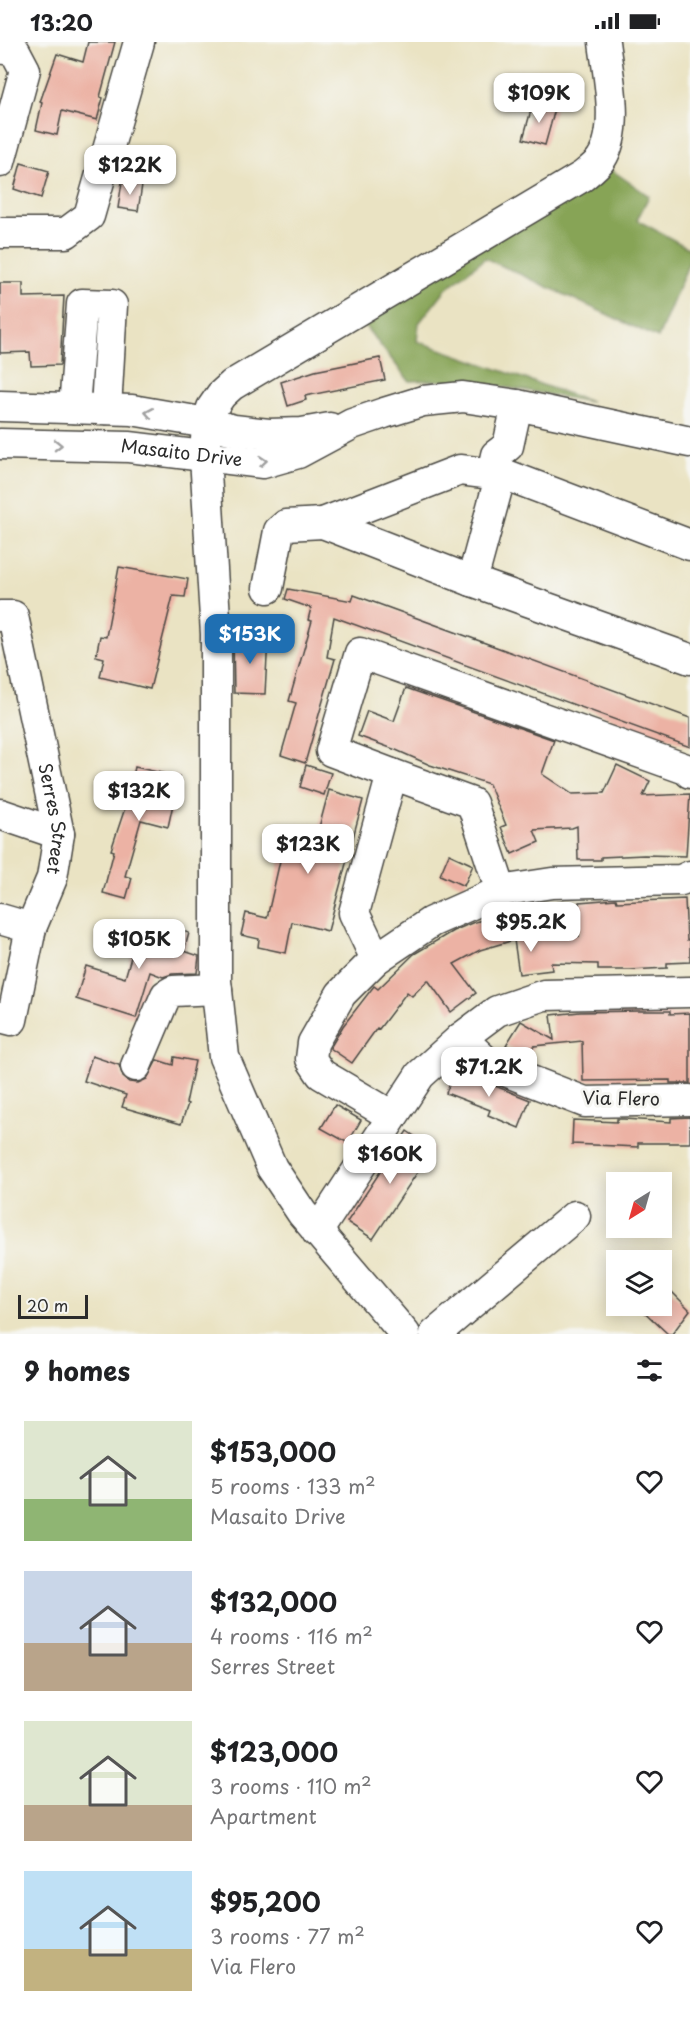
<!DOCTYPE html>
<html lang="en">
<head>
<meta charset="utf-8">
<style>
  body { margin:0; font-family:"Playpen Sans",sans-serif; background:#f6f6f6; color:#202124; height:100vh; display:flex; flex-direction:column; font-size:22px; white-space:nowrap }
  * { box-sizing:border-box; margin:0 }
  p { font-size:20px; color:#757577 }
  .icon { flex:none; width:33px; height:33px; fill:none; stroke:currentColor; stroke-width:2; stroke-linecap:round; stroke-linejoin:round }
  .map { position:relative; height:1292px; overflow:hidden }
  .drawer { display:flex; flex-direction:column; background:#fff; flex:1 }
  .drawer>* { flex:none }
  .needle { width:39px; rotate:217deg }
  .buttons { position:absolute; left:606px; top:1130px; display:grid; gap:12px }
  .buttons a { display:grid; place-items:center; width:66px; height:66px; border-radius:0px; background:#fff; box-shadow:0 3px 15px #0003; font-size:30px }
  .scale { position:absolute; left:18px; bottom:15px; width:70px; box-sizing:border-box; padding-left:6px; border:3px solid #2b2b2b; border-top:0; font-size:16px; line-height:21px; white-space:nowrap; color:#2b2b2b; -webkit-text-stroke:4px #f6f6f2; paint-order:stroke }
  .price { position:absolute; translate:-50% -51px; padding:0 14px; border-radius:12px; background:#fff; color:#222; font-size:20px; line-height:39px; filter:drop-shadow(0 2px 3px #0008) }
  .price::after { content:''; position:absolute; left:50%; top:36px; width:18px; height:14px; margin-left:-9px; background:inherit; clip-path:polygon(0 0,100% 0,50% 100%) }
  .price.on { background:#1f6fb2; color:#fff }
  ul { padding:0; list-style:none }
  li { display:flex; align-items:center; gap:18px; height:150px; padding:0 24px }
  li span { display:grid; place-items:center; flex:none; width:168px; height:120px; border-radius:0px; color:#555 }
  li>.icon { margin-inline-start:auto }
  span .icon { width:72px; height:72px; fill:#fffc; stroke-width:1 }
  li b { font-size:26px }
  h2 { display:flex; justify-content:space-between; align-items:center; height:72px; padding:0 24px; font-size:26px }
  .status { display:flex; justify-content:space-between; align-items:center; height:42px; padding:0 30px; background:#fff; direction:ltr }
  .status svg { height:16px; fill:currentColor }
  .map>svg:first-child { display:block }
  .forest { fill:#87a457; stroke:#596841; stroke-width:1.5 }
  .building { fill:#ecb2a4 }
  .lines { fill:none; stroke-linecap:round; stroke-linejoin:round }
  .minor-casing { stroke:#484742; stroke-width:33 }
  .minor { stroke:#fff; stroke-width:30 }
  .oneway { stroke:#a0a0a0 }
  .labels { text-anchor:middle; stroke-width:6; stroke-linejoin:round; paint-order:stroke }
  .street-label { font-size:18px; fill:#2b2b2b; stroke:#f6f6f2 }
</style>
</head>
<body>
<div class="status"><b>13:20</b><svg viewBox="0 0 49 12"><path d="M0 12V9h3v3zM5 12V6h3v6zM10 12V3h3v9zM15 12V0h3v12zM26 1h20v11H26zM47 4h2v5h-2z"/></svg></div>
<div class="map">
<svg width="690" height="1292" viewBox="0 0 690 1292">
  <rect width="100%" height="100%" fill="#f6f6f2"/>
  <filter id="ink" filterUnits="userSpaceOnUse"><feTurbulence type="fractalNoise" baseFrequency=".0167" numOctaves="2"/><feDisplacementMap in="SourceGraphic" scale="12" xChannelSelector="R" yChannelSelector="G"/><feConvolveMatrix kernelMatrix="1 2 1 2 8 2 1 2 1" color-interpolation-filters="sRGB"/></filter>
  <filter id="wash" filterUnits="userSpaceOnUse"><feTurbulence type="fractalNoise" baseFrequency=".008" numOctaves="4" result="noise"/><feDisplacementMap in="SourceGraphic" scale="24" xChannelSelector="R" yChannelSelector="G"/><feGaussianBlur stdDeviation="1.35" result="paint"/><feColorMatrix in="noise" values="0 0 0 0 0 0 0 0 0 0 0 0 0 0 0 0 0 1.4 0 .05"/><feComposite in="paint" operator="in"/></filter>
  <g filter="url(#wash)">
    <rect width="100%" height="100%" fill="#eae3c3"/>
    <path class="forest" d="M 610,127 L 649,154 L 637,178 L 690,207 L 690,218 L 658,296 L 485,216 L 446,247 L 419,281 L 417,299 L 591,360 C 530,350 472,336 409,339 L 360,278 Z"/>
    <g id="blocks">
      <g class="building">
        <path d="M 88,0 L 115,0 L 100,55 L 103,56 L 97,78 L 62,69 L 57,93 L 36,88 L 42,61 L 40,60 L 57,12 L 83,20 Z"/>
        <path d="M 533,61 L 555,67 L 545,103 L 523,97 Z"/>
        <path d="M 21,121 L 49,129 L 41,156 L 14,147 Z"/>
        <path d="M 122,140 L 142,143 L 138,169 L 118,166 Z"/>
        <path d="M 0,241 L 23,241 L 23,255 L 64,254 L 60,323 L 31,324 L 30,310 L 0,311 Z"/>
        <path d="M 380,316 L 385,338 L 305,354 L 306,358 L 288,364 L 281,340 L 315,329 Z"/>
        <path d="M 119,525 L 188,537 L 185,555 L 173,554 L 150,647 L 100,635 L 104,616 L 96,614 L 100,594 L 106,595 Z"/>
        <path d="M 288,547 L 352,559 L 354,553 L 690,676 L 690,705 L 334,575 L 327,615 L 335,617 L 305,721 L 281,713 L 296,661 L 289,659 L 312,579 L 308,578 L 311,566 L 285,557 Z"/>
        <path d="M 233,594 L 268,596 L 265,652 L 234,651 Z"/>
        <path d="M 406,646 L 554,698 L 542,732 L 572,752 L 604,751 L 617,723 L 650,739 L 643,754 L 690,752 L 686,814 L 644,813 L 601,815 L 601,818 L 578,818 L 577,784 L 572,786 L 534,788 L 539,800 L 512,812 L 501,785 L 506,783 L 489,742 L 430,723 L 396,708 L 358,694 L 367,669 L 394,679 Z"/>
        <path d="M 306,723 L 331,731 L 324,753 L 300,745 Z"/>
        <path d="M 135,725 L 179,735 L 168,785 L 141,778 L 125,834 L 132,836 L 126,857 L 103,851 L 114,809 L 111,808 L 128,757 Z"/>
        <path d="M 329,748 L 363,758 L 328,889 L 292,880 L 286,911 L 258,905 L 259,897 L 241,893 L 246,871 L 267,876 L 282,810 L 276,808 L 282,784 L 317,793 Z"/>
        <path d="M 449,812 L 473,823 L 464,844 L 440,833 Z"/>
        <path d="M 616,857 L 617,860 L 685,857 L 687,898 L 690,898 L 690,920 L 667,921 L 667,926 L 630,928 L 598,928 L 598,922 L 551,921 L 552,928 L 519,932 L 514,898 L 480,908 L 454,922 L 476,951 L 451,970 L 428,938 L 412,954 L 407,950 L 379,987 L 377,986 L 352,1021 L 330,1006 L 343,984 L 374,944 L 378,947 L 414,912 L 453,889 L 472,881 L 519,867 L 564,859 L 579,895 L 579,860 Z"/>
        <path d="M 142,877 L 189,891 L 184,909 L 199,914 L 197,931 L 172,932 L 163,935 L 150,930 L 136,976 L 76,957 L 86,924 L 125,936 Z"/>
        <path d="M 640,969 L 670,969 L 670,972 L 690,971 L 690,1041 L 670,1041 L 670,1038 L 583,1039 L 582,999 L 534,1004 L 527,1016 L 506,1003 L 521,979 L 554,998 L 551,973 L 580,970 Z"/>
        <path d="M 92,1014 L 119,1023 L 123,1035 L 129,1040 L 138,1041 L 147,1037 L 157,1018 L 173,1023 L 174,1015 L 195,1019 L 186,1061 L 188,1062 L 181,1082 L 122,1065 L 126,1053 L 84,1039 Z"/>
        <path d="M 455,1028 L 530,1058 L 519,1086 L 488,1073 L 490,1068 L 446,1051 Z"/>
        <path d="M 335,1063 L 361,1078 L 348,1101 L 321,1086 Z"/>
        <path d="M 690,1075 L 690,1101 L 638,1101 L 638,1105 L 572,1102 L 573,1078 L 617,1080 L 617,1077 L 624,1077 L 671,1080 L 671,1076 Z"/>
        <path d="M 407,1089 L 433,1107 L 373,1197 L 347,1180 Z"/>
        <path d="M 662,1240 L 690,1268 L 672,1292 L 668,1292 L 637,1263 L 662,1263 Z"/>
      </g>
    </g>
  </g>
  <g filter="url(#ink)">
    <use href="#blocks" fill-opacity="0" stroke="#484742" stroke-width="1.5"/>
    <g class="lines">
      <defs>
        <g id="minor">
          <path d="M 0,6 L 15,9 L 25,28 L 0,120"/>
          <path d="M 0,191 L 66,191 L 89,174 L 139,0"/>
          <path d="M 0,364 L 132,368 L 207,381 L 234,388 L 269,392 L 302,391 L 330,386"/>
          <path d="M 74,366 L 82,262 L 112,263 L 106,367"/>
          <path id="s1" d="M 0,402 L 129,405 L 263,421 L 298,411 L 352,382 L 384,371 L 423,359 L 463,355 L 517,363 L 690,400"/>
          <path d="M 492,431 L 496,413 L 508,404 L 517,363"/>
          <path d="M 690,503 L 509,434 L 460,428 L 323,481 L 472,539 L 690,617"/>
          <path d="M 472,539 L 501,432"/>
          <path d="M 268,546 L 279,489 L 286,483 L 323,481"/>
          <path id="s2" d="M 0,574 L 13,574 L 59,792 L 52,836 L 31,886 L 12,978 L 0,975"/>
          <path d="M 392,732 L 331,709 L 360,611 L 686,727 L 690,731"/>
          <path d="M 0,772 L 59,792"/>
          <path d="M 0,877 L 31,886"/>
          <path d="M 376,917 L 354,871 L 392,732 L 472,761 L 501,849"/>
          <path d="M 461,996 L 490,1023 L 585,1060 L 690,1058"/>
          <path d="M 136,1024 L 166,953 L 173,949 L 217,947"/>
          <path d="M 392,1074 L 321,1032 L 311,1017 L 313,1001 L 341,952 L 376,917 L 431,880 L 501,849 L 552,841 L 681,838 L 690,834"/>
          <path d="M 317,1190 L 420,1033 L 461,996 L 497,969 L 544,953 L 690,950"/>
          <path d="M 405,1292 L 302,1171 L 272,1126 L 224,1015 L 216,939 L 216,592 L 205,415 L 207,381 L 212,366 L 221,353 L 232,343 L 583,134 C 589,129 597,123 601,117 C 621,87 608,34 604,0"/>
          <path d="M 435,1292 L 575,1174"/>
        </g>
      </defs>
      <use href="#minor" class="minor-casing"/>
      <use href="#minor" class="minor"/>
    </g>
    <defs><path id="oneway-chevron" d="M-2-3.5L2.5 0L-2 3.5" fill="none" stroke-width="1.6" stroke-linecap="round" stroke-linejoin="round" transform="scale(1.5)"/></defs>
    <g class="oneway">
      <use href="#oneway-chevron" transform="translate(149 371) rotate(-170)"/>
      <use href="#oneway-chevron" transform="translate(58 403) rotate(1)"/>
      <use href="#oneway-chevron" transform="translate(263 419) rotate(-5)"/>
    </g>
  </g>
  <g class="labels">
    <g class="street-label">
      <text dy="6" stroke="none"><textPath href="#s1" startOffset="182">Masaito Drive</textPath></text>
      <text dy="6" stroke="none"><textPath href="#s2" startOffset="220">Serres Street</textPath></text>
      <text transform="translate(621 1057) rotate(1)" y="6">Via Flero</text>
    </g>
  </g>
</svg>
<div class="buttons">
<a><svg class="needle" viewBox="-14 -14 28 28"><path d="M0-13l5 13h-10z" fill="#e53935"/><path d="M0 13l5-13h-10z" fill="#757577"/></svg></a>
<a><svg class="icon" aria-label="layers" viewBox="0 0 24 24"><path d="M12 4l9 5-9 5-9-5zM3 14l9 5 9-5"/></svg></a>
</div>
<div class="scale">20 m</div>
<b class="price" style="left:539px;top:82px">$109K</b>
<b class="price" style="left:130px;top:154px">$122K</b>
<b class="price on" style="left:250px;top:623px">$153K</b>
<b class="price" style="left:139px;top:780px">$132K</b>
<b class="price" style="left:308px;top:833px">$123K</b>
<b class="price" style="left:531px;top:911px">$95.2K</b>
<b class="price" style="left:139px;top:928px">$105K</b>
<b class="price" style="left:489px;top:1056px">$71.2K</b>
<b class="price" style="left:390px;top:1143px">$160K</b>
</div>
<section class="drawer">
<h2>9 homes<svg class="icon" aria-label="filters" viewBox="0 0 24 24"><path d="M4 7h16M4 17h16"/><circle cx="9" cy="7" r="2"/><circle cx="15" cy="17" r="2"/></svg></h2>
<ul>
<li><span style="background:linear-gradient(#dfe7d0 65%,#8fb573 0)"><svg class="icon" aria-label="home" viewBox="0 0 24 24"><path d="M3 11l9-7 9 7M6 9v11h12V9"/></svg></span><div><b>$153,000</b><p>5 rooms · 133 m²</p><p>Masaito Drive</p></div><svg class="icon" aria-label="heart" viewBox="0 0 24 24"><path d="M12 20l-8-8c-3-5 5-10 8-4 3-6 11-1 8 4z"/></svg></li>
<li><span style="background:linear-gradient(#c9d6e8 60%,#b9a48a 0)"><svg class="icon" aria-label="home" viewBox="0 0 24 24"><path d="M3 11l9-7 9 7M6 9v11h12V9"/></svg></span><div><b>$132,000</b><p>4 rooms · 116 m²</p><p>Serres Street</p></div><svg class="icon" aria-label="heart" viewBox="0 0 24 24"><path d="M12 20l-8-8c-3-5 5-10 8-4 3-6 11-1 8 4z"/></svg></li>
<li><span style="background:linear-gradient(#dfe7d0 70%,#b9a48a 0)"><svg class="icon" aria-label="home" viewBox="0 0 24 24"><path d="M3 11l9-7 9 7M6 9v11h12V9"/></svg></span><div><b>$123,000</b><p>3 rooms · 110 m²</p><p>Apartment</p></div><svg class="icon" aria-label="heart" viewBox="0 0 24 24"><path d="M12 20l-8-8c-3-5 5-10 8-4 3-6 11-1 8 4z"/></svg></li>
<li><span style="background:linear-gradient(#bfe0f5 65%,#c2b280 0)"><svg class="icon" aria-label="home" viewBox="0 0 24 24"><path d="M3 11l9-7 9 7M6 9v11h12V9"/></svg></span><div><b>$95,200</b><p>3 rooms · 77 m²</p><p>Via Flero</p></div><svg class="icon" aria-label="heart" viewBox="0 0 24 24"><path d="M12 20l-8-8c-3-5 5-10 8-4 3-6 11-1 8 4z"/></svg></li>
</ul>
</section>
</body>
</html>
